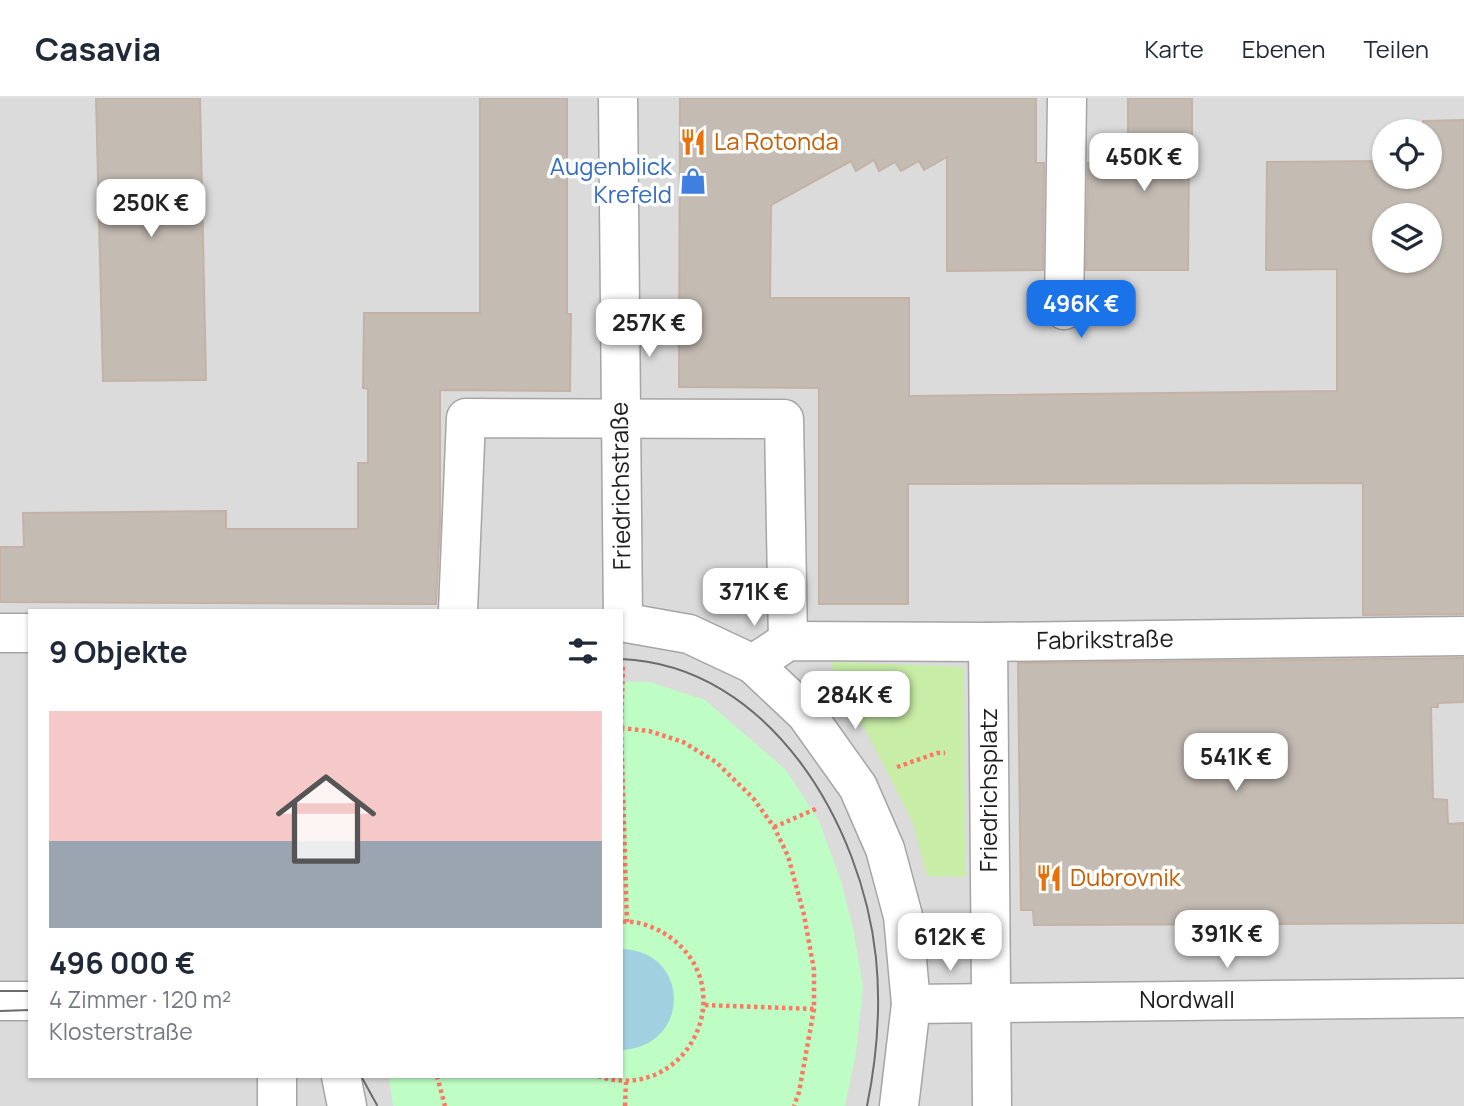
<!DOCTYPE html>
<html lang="de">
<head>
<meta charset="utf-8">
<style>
  body { margin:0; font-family:Manrope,sans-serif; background:#f2f2f3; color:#1f2937; height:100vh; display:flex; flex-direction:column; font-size:26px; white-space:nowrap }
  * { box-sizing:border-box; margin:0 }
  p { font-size:23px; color:#747a83 }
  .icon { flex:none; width:38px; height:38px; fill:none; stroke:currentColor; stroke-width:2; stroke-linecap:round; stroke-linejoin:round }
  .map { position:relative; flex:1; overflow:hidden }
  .details { position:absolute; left:28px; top:511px; width:595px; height:469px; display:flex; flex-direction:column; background:#fff; border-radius:0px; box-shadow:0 2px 5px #0004 }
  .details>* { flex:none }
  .controls { position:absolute; left:1372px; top:21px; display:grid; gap:14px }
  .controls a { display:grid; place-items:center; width:70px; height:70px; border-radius:50%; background:#fff; box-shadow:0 2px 5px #0004; font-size:35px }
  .price { position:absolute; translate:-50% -60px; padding:0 16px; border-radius:14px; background:#fff; color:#222; font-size:23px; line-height:46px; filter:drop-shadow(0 2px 4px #0008) }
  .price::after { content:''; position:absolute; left:50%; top:42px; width:21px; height:16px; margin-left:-10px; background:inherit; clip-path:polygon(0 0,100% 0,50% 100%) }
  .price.active { background:#1a73e8; color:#fff }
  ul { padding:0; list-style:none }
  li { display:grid; align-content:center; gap:14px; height:371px; padding:0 21px }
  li+li { border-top:2px solid #e0e1e3 }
  li span { display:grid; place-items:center; height:217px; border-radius:0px; color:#555 }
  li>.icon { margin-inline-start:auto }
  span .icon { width:126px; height:126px; fill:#fffc; stroke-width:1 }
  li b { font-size:30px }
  h2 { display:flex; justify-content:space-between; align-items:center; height:84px; padding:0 21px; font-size:30px }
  header { display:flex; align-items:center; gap:42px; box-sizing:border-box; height:98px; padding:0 35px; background:#fff; border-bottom:2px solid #e0e1e3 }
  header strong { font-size:33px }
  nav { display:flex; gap:38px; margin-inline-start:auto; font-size:24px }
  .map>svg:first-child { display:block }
  .residential { fill:#dcdbdb; fill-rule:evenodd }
  .grass { fill:#c8eda6 }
  .park { fill:#befdc4 }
  .water { fill:#a1d1e0 }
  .building { fill:#c4bbb3; stroke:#c3b2a5; stroke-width:2; fill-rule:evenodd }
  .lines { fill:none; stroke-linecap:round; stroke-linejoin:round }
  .minor-casing { stroke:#a5a5a5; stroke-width:41 }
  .path { stroke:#ff7866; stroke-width:4.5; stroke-dasharray:3.5 3.5; stroke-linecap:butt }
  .minor { stroke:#fff; stroke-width:38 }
  .tram { stroke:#6c6c6c; stroke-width:2 }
  .labels { text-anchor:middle; stroke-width:7; stroke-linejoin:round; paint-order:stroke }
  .food-label { font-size:24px; fill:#c56008; stroke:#fff; text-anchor:start }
  .shop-label { font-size:24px; fill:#366cbe; stroke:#fff; text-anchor:end }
  .street-label { font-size:24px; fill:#1e1e1e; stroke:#fff }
</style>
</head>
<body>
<header>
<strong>Casavia</strong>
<nav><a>Karte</a><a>Ebenen</a><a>Teilen</a></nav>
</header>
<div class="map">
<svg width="1464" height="1008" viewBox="0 0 1464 1008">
  <rect width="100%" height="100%" fill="#f0ece4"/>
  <path class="residential" d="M 0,0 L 1464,0 L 1464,1008 L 0,1008 ZM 1384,33 L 1430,33 L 1430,79 L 1384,79 ZM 1384,117 L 1430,117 L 1430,163 L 1384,163 ZM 30,513 L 621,513 L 621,978 L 30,978 Z"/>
  <path class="grass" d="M 832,564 L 964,569 L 965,779 L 927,778 L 913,725 L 866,633 L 833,585 Z"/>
  <path class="park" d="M 621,583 L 650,584 L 705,602 L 786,672 L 819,723 L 841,783 L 854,835 L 863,889 L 856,955 L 845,1008 L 393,1008 L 389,978 L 621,978 Z"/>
  <path class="water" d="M 621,851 C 691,852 692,949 621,952 Z"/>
  <g class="building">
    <path d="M 96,0 L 200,0 L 206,282 L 103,283 Z"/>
    <path d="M 480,0 L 567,0 L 567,216 L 571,216 L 570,293 L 440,292 L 440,424 L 436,506 L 0,504 L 0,449 L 24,449 L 23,415 L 226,413 L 226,431 L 358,431 L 358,365 L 368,365 L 368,291 L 363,290 L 364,215 L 480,215 Z"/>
    <path d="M 680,0 L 1036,0 L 1036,65 L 1044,65 L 1043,172 L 947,173 L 947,59 L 924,72 L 919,63 L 901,73 L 895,64 L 879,73 L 874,62 L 856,73 L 851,63 L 771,107 L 770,200 L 909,200 L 909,298 L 1337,293 L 1337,171 L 1266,172 L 1267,64 L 1384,63 L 1384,79 L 1430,79 L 1430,33 L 1423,33 L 1423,23 L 1464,22 L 1464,516 L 1363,517 L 1363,385 L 908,386 L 908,506 L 819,506 L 819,290 L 679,289 ZM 1384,117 L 1430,117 L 1430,163 L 1384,163 Z"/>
    <path d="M 1128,0 L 1192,0 L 1192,64 L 1189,64 L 1188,172 L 1086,172 L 1088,65 L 1128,64 Z"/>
    <path d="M 1464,560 L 1464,604 L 1438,605 L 1438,609 L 1431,609 L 1433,701 L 1447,702 L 1448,726 L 1464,725 L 1464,825 L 1034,827 L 1033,812 L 1021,812 L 1018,565 Z"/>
  </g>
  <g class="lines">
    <defs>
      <g id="minor">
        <path d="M 618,0 L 623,523"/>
        <path d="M 1064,212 L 1067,0"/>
        <path d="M 458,513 L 466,320 L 784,321 L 788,543"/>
        <path d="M 621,524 L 689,536 L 753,566 L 806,616 L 858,689 L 885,751 L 903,818 L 911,906 L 899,1008"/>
        <path d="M 0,535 L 30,535"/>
        <path d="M 988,544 L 992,1008"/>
        <path d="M 753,566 L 788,543 L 988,544 L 1464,538"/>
        <path d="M 0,903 L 30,903"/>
        <path d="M 911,906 L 1464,900"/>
        <path d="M 341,978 L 347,1008"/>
        <path d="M 277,1008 L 277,978"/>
      </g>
    </defs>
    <use href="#minor" class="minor-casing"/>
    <g class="path">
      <path d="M 623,569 L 621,630 L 627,824"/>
      <path d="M 621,630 L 649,633 L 683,644 L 716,664 L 753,700 L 774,729 L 788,758 L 804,817 L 814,872 L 814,911 L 799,994 L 794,1008"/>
      <path d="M 897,669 L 937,655 L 945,655"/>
      <path d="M 774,729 L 818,710"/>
      <path d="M 705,907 L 814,911"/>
      <path d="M 437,978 L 445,1008"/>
      <path d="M 598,978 C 689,1008 747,884 662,834 C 651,828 635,822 621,824"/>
      <path d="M 625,1008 L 626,984"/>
    </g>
    <use href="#minor" class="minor"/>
    <g class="tram">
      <path d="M 621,561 C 770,567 862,727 876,860 C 881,910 877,959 867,1008"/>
      <path d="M 0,893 L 30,893"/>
      <path d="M 0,913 L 30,912"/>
      <path d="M 361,978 L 377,1007"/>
    </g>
  </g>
  <defs>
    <symbol id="restaurant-bare" viewBox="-9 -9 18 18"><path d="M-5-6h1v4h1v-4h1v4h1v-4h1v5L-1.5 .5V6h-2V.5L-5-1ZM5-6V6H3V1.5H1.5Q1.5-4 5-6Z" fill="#e8710a" stroke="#fff" stroke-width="2.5" paint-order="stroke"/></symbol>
    <symbol id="shop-bare" viewBox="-9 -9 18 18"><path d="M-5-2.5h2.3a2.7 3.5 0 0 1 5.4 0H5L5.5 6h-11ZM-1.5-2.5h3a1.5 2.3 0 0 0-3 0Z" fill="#3f7fe0" stroke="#fff" stroke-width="2.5" paint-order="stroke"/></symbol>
  </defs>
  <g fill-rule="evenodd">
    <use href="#restaurant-bare" x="674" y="25" width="38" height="38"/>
    <use href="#shop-bare" x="674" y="64" width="38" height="38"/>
    <use href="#restaurant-bare" x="1030" y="761" width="38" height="38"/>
  </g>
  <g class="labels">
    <g class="food-label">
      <text x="714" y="52">La Rotonda</text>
      <text x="1070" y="788">Dubrovnik</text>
    </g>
    <g class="shop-label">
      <text x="672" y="77">Augenblick<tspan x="672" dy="28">Krefeld</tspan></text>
    </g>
    <g class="street-label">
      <text transform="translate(621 388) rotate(-91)" y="8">Friedrichstraße</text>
      <text transform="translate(1105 542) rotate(-1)" y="8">Fabrikstraße</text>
      <text transform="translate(989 692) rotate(-90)" y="8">Friedrichsplatz</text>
      <text x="1187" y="910">Nordwall</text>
    </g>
  </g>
</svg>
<div class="controls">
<a><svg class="icon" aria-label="locate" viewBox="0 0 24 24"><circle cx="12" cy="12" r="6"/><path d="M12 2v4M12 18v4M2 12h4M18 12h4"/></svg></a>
<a><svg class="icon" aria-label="layers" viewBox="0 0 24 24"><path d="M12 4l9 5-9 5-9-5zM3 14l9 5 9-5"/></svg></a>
</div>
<b class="price" style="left:1144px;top:95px">450K €</b>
<b class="price" style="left:151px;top:141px">250K €</b>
<b class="price active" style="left:1081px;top:242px">496K €</b>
<b class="price" style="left:649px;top:261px">257K €</b>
<b class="price" style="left:754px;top:530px">371K €</b>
<b class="price" style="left:855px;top:633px">284K €</b>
<b class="price" style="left:1236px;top:695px">541K €</b>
<b class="price" style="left:1227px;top:872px">391K €</b>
<b class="price" style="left:950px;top:875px">612K €</b>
<section class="details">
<h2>9 Objekte<svg class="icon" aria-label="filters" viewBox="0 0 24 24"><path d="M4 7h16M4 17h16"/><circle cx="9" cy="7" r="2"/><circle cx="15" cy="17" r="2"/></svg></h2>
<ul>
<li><span style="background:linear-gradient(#f6c9c9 60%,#9aa5b1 0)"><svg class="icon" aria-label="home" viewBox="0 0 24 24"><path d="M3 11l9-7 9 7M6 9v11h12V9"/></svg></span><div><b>496 000 €</b><p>4 Zimmer · 120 m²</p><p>Klosterstraße</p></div></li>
</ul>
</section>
</div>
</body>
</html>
